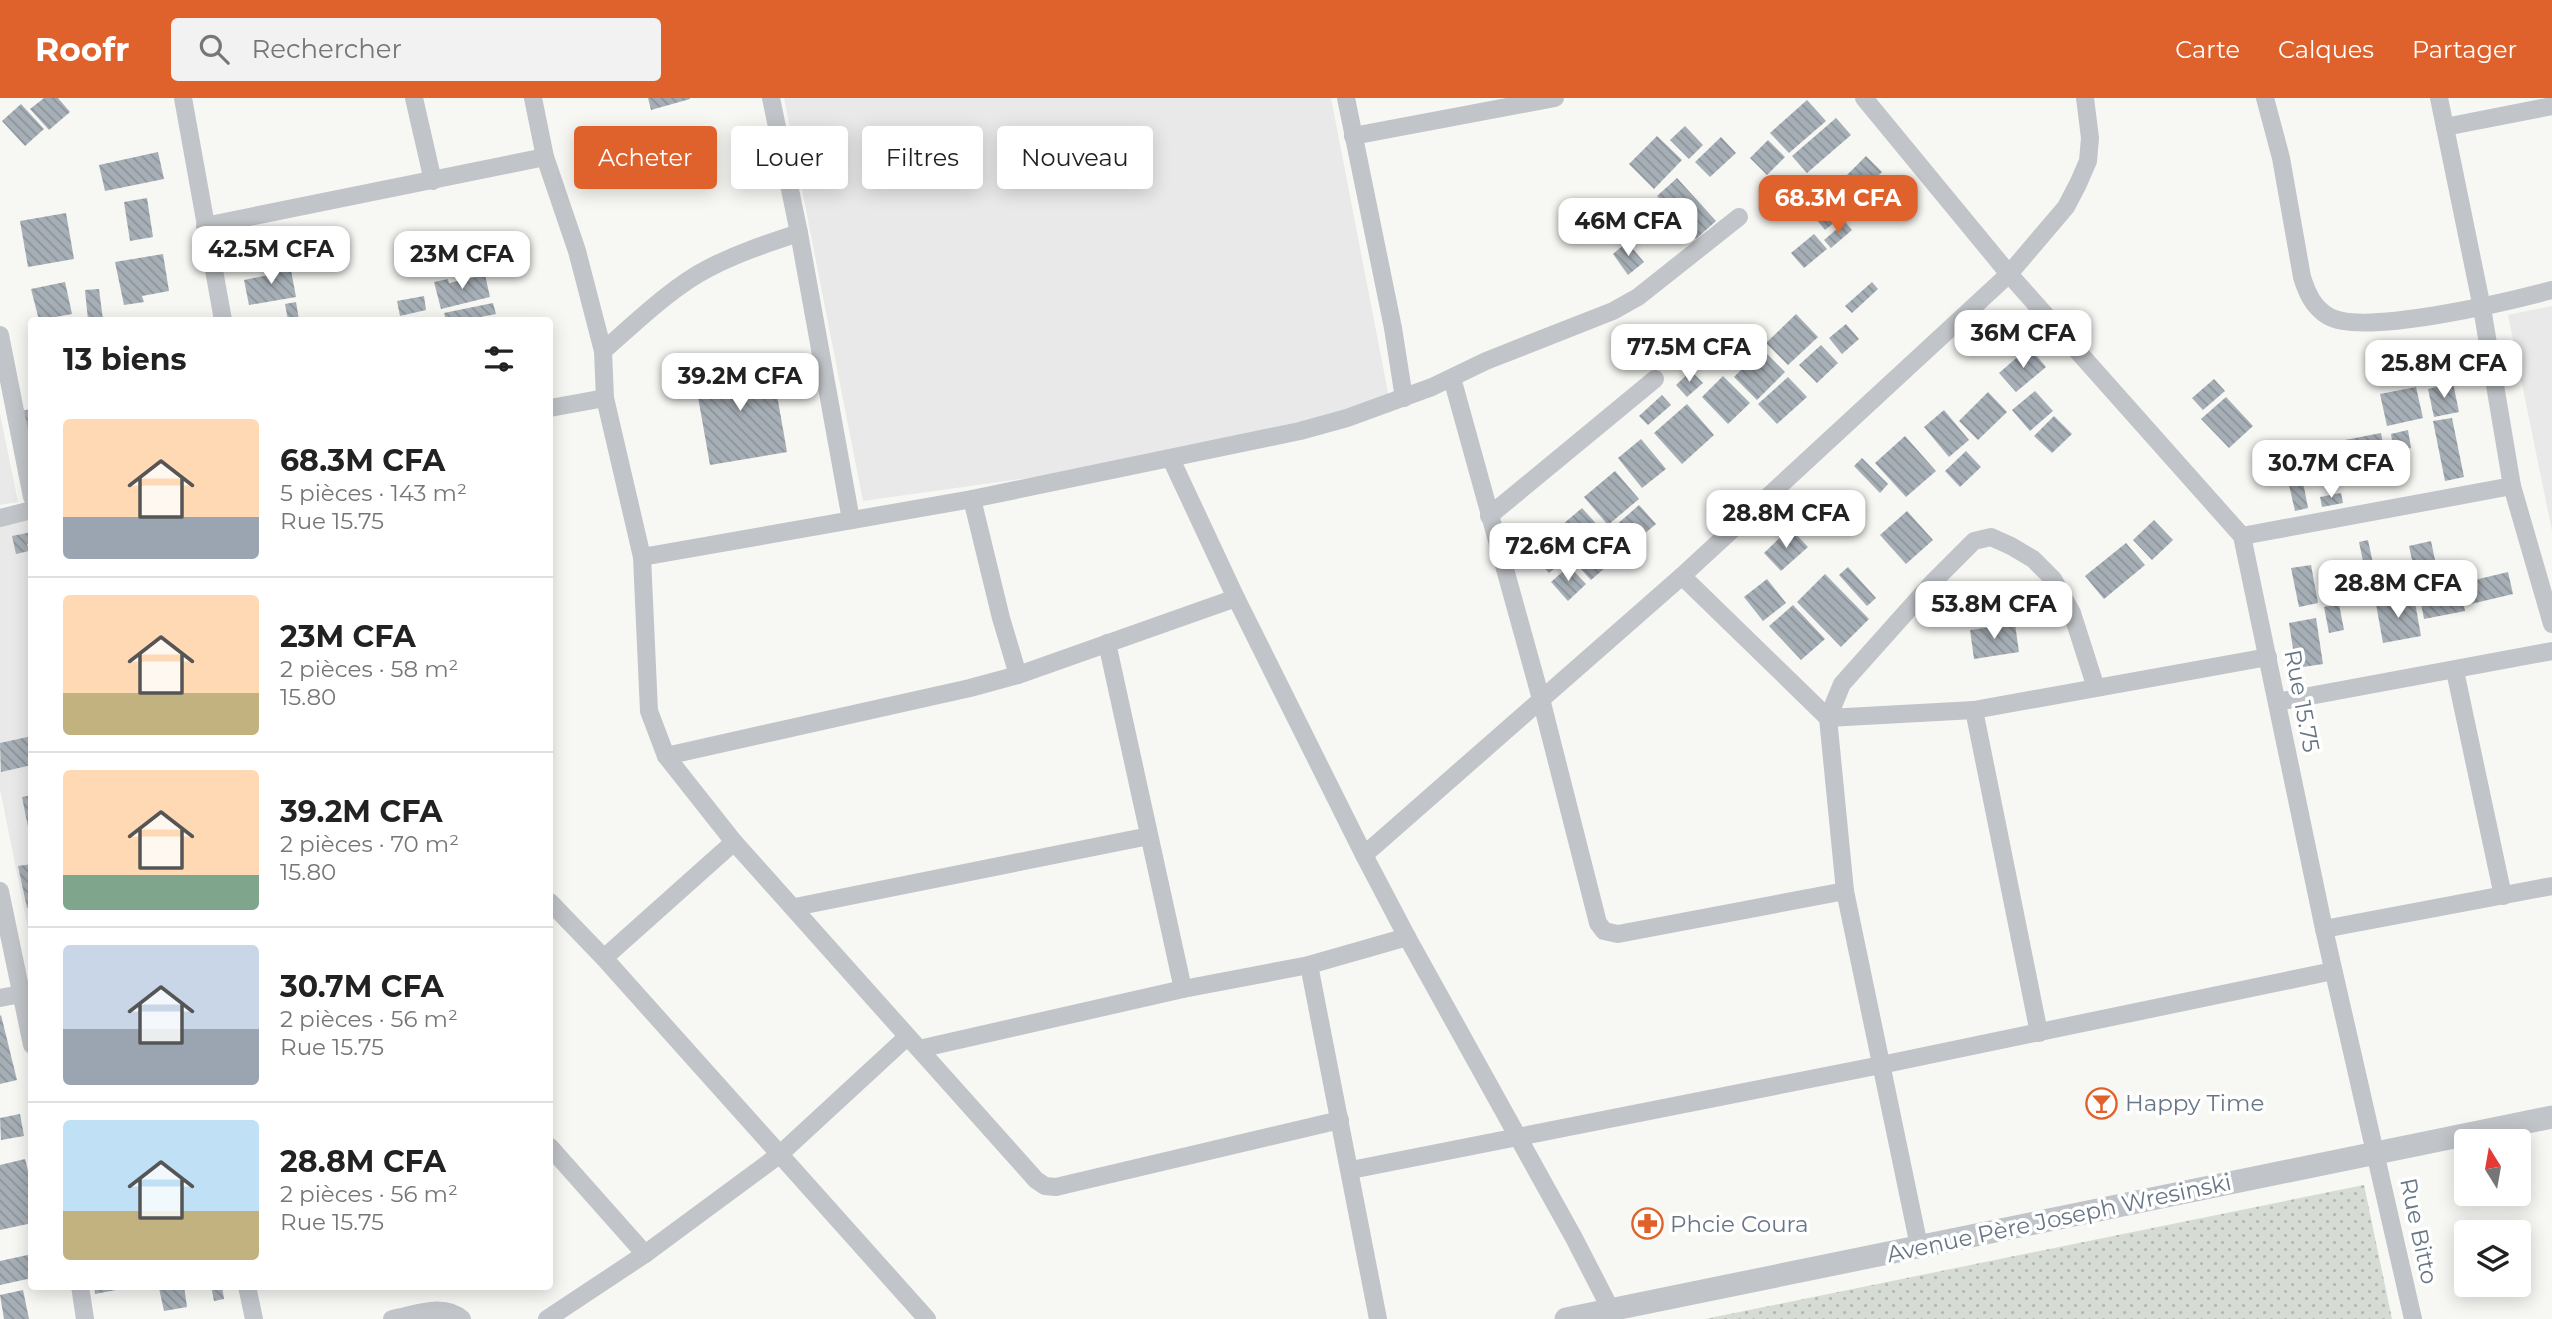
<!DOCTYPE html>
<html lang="fr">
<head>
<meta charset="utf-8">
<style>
  body { margin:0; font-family:Montserrat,sans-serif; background:#f2f2f2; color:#222; height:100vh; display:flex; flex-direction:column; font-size:26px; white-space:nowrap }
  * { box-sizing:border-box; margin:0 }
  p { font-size:23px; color:#767676 }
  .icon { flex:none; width:38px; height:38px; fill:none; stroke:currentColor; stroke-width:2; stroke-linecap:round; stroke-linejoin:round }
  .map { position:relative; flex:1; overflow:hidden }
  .panel { position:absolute; left:28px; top:219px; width:525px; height:973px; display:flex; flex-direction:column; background:#fff; border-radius:7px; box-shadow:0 4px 18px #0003 }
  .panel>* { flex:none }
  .banner { position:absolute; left:574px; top:28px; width:665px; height:63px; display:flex; gap:14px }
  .needle { width:46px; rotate:349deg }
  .tools { position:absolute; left:2454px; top:1031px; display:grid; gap:14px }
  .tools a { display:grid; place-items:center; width:77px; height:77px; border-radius:7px; background:#fff; box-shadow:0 4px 18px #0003; font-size:35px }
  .price { position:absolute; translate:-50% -60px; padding:0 16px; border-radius:14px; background:#fff; color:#222; font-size:23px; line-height:46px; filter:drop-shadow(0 2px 4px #0008) }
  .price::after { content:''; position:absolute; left:50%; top:42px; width:21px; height:16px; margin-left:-10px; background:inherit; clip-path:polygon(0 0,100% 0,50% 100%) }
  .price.selected { background:#df622c; color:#fff }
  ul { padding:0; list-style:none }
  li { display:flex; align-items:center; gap:21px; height:175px; padding:0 35px }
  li+li { border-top:2px solid #e0e0e0 }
  li span { display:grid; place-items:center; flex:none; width:196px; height:140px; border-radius:7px; color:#555 }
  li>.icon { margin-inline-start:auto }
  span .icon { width:84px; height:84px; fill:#fffc; stroke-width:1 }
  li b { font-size:30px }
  h2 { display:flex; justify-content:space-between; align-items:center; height:84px; padding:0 35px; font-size:30px }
  .chip { padding:0 24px; border-radius:7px; background:#fff; box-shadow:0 4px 18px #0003; font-size:24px; line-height:63px }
  .chip.selected { background:#df622c; color:#fff }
  header { display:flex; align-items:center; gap:42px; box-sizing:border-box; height:98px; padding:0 35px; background:#df622c; color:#fff }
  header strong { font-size:33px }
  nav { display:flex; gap:38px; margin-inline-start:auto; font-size:24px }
  .search { width:490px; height:63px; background:#f2f2f2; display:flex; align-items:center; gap:18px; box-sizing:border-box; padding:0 24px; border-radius:7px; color:#767676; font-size:26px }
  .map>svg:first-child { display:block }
  .built { fill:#e8e9e8 }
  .grass { fill:url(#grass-dots) }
  .building { fill:url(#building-back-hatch) }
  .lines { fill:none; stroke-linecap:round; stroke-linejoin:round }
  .minor { stroke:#c1c4c8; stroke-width:18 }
  .tertiary { stroke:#c1c4c8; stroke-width:23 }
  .labels { text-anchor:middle; stroke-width:7; stroke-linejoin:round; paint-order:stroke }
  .street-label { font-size:23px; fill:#677685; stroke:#fff }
  .poi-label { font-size:23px; fill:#677685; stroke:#fff; text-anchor:start }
</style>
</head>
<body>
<header>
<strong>Roofr</strong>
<div class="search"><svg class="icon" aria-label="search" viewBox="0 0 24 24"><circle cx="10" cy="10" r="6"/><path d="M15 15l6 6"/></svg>Rechercher</div>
<nav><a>Carte</a><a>Calques</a><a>Partager</a></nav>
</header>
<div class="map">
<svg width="2552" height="1221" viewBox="0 0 2552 1221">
  <defs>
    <pattern id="grass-dots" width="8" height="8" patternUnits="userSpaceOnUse" patternTransform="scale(1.75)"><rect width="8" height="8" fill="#d6dcd4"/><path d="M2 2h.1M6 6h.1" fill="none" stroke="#b1b7b2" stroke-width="1.8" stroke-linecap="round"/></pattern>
    <pattern id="building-back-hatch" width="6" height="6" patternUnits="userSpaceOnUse" patternTransform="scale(1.75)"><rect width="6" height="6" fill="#a7afb6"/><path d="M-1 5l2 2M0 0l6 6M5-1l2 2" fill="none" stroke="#8c939a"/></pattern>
  </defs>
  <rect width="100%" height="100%" fill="#f7f7f4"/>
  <g class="built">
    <path d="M 784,0 L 1331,0 L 1389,300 L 1164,361 L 863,403 Z"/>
    <path d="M 2552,208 L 2552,433 L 2508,217 Z"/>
    <path d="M 0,316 L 18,404 L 0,407 Z"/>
    <path d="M 31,422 L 31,845 L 0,691 L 0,429 Z"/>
  </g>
  <path class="grass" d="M 2364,1087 L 2392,1221 L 1705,1221 Z"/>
  <g class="building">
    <path d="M 44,0 L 58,0 L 70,14 L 49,32 L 30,11 Z"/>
    <path d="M 648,0 L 690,0 L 690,1 L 651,12 Z"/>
    <path d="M 1807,2 L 1826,23 L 1789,55 L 1770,35 Z"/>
    <path d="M 21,6 L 44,31 L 25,48 L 2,23 Z"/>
    <path d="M 1836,20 L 1851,37 L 1807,75 L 1792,58 Z"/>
    <path d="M 1685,28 L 1703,47 L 1689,61 L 1670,42 Z"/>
    <path d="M 1657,38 L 1682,62 L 1654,91 L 1629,66 Z"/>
    <path d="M 1721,39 L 1736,55 L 1710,79 L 1695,64 Z"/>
    <path d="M 1768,42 L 1785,59 L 1767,77 L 1750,60 Z"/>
    <path d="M 158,54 L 164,81 L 105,93 L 99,67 Z"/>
    <path d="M 1866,58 L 1882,74 L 1842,112 L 1827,97 Z"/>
    <path d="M 1677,80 L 1716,123 L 1696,141 L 1657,98 Z"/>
    <path d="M 1823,97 L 1841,119 L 1825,132 L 1807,110 Z"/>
    <path d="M 147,100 L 153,139 L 130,143 L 124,104 Z"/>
    <path d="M 66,115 L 74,161 L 28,169 L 20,123 Z"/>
    <path d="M 1845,124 L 1852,132 L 1831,150 L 1824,142 Z"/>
    <path d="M 1814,136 L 1827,151 L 1804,170 L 1791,155 Z"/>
    <path d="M 1627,144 L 1644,164 L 1628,177 L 1613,156 Z"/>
    <path d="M 163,156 L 169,193 L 142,198 L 144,204 L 124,207 L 115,164 Z"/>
    <path d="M 290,167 L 296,199 L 249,207 L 244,182 L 269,177 L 268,170 Z"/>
    <path d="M 485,177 L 490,199 L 441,211 L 434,184 L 448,181 L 449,185 Z"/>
    <path d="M 65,184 L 72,216 L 39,222 L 31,191 Z"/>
    <path d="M 1872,184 L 1878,191 L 1852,215 L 1845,208 Z"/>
    <path d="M 99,191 L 103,222 L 88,222 L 85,192 Z"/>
    <path d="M 424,198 L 426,212 L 400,218 L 397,203 Z"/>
    <path d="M 296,204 L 299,222 L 288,222 L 285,206 Z"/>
    <path d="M 493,205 L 496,216 L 465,222 L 446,222 L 444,215 Z"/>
    <path d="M 1796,216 L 1818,239 L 1788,267 L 1766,245 Z"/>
    <path d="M 1846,226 L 1859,241 L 1842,256 L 1829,240 Z"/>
    <path d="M 1821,247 L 1838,265 L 1817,285 L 1799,267 Z"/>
    <path d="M 2029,249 L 2046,269 L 2016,294 L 1999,275 Z"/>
    <path d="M 1762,251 L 1785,274 L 1757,302 L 1734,279 Z"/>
    <path d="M 771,263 L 787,354 L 710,367 L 694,276 Z"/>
    <path d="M 1691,273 L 1703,285 L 1687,299 L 1676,287 Z"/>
    <path d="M 1723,278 L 1750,305 L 1728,326 L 1702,299 Z"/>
    <path d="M 1788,279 L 1807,299 L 1777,326 L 1758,306 Z"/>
    <path d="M 2214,281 L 2225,293 L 2203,312 L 2192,300 Z"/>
    <path d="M 2453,285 L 2459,314 L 2434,319 L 2428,291 Z"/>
    <path d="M 2416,289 L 2423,320 L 2387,328 L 2380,296 Z"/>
    <path d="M 2035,293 L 2053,313 L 2030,333 L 2012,312 Z"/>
    <path d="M 1988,294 L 2007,314 L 1978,342 L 1959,323 Z"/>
    <path d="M 1662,297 L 1671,307 L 1648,327 L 1639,318 Z"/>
    <path d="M 2226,299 L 2253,328 L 2229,350 L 2201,321 Z"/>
    <path d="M 1687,306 L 1714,337 L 1682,366 L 1654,335 Z"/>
    <path d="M 32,311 L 32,363 L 19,313 Z"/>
    <path d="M 1944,312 L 1969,342 L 1949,359 L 1924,329 Z"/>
    <path d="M 2054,318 L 2072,336 L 2052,355 L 2034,338 Z"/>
    <path d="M 2452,320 L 2464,379 L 2445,383 L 2433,323 Z"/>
    <path d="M 2408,332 L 2411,350 L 2394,354 L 2391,336 Z"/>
    <path d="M 2381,335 L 2389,376 L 2348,384 L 2340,343 Z"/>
    <path d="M 1905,338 L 1936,373 L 1906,399 L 1875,365 Z"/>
    <path d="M 1641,341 L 1666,371 L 1642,390 L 1618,360 Z"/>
    <path d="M 2333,346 L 2338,370 L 2289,379 L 2285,355 Z"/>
    <path d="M 1966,353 L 1981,369 L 1960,389 L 1945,373 Z"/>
    <path d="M 1862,360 L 1888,386 L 1880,395 L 1854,368 Z"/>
    <path d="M 1615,373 L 1639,401 L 1608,427 L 1584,399 Z"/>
    <path d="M 2303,384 L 2308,410 L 2295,413 L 2289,387 Z"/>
    <path d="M 2341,395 L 2343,405 L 2322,409 L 2320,399 Z"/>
    <path d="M 1639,407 L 1656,426 L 1630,448 L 1614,429 Z"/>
    <path d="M 1582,410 L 1601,431 L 1549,475 L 1530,454 Z"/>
    <path d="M 1907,413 L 1933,442 L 1906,466 L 1880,437 Z"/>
    <path d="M 2154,422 L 2173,442 L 2152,462 L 2133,442 Z"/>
    <path d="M 1790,430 L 1808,449 L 1781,473 L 1764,455 Z"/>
    <path d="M 32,434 L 32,446 L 27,446 L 29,453 L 16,456 L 12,438 Z"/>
    <path d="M 1605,438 L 1621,456 L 1591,482 L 1575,465 Z"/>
    <path d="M 2368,442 L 2376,480 L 2367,482 L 2359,444 Z"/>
    <path d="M 2431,443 L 2439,481 L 2417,485 L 2409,448 Z"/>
    <path d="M 2126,445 L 2145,467 L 2104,501 L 2085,478 Z"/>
    <path d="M 2311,467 L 2318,505 L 2299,509 L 2291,470 Z"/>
    <path d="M 1569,468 L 1586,486 L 1568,503 L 1551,484 Z"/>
    <path d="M 1848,469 L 1876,500 L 1867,508 L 1839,477 Z"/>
    <path d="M 2508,474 L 2513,496 L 2471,506 L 2466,484 Z"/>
    <path d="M 1825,476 L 1869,521 L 1841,549 L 1797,504 Z"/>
    <path d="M 2359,476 L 2363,497 L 2324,505 L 2320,484 Z"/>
    <path d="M 1767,481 L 1786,505 L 1763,523 L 1744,499 Z"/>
    <path d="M 2387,482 L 2389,492 L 2370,496 L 2368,485 Z"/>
    <path d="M 2460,488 L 2465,513 L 2424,521 L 2419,495 Z"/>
    <path d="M 2414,499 L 2421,538 L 2383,545 L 2376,506 Z"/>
    <path d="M 2339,506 L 2344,532 L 2329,535 L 2324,509 Z"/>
    <path d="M 1793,507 L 1825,541 L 1801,562 L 1769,528 Z"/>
    <path d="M 2316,520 L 2323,566 L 2296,570 L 2289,525 Z"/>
    <path d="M 2015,526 L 2019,554 L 1974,561 L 1970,532 Z"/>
    <path d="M 32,638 L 32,667 L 1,674 L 0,645 Z"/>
    <path d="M 32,697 L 32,733 L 29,734 L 22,699 Z"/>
    <path d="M 32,766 L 32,809 L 27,810 L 18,768 Z"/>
    <path d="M 1,917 L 17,982 L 0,986 L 0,918 Z"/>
    <path d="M 20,1016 L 24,1038 L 1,1042 L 0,1020 Z"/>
    <path d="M 25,1061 L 32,1088 L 32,1125 L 0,1132 L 0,1067 Z"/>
    <path d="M 32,1156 L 32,1180 L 0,1187 L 0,1163 Z"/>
    <path d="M 94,1188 L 126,1188 L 126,1190 L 95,1196 Z"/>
    <path d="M 166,1188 L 184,1188 L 187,1209 L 164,1213 L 159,1190 Z"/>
    <path d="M 211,1188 L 222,1188 L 224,1201 L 214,1203 Z"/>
    <path d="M 23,1192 L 29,1221 L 4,1221 L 0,1197 Z"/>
  </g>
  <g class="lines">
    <g class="minor">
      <path d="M 183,0 L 223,222"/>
      <path d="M 414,0 L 433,83"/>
      <path d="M 533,0 L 545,59 L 577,153 L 603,253"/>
      <path d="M 771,0 L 799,135 L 851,422"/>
      <path d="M 1346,0 L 1393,230 L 1404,300"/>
      <path d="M 1864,0 L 2009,176 L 2242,438 L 2324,831 L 2413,1221"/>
      <path d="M 2265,0 L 2281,60 L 2302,179 C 2307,195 2313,209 2328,218 C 2362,239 2511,203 2552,192"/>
      <path d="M 2439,0 L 2482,210 L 2512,388 L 2552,526"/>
      <path d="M 2445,29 L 2552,8"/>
      <path d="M 1353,38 L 1555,0"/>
      <path d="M 205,128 L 545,59"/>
      <path d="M 799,135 C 768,145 738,155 709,170 C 673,188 634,226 603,253 L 605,300 L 642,459 L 649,613 L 666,658 L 734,744 L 1036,1082 L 1045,1088 L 1056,1089 L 1340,1022"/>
      <path d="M 0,237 L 32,399"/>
      <path d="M 1452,280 L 1541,601 L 1598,825 L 1604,833 L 1618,836 L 1845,793"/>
      <path d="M 550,310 L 605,300"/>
      <path d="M 1171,361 L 1236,500 L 1364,757 L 1407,839 L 1574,1140 L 1611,1212 L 1612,1221"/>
      <path d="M 972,401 L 1001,520 L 1018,577"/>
      <path d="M 1489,418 L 1655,281"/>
      <path d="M 0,420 L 32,412"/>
      <path d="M 2242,438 L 2512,388"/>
      <path d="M 642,459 L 972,401 L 1300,333 L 1347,320 L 1432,289 L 1486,263 L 1613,213 L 1638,199 L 1739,119"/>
      <path d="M 1682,478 L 1828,620 L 1845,793 L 1919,1148"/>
      <path d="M 1107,545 L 1183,891"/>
      <path d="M 2455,573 L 2503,798"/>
      <path d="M 2096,590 L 2072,515 L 2053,481 L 2033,461 L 2011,448 L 1991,439 L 1974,443 L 1934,483 L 1842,586 L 1828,620 L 1974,612 L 2268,559"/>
      <path d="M 2277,604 L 2552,553"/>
      <path d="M 1974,612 L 2039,935"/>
      <path d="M 666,658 L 970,590 L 1018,577 L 1236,500"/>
      <path d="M 1364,757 L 1682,478 L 2009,176 L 2066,109 L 2078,86 L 2088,63 L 2090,40 L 2085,0"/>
      <path d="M 0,793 L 32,947"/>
      <path d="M 550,804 L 604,860 L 927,1221"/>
      <path d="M 795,809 L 1149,738"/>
      <path d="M 2324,831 L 2552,788"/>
      <path d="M 604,860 L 734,744"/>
      <path d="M 1309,867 L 1378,1221"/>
      <path d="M 0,900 L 21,896"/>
      <path d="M 919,951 L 1183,891 L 1309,867 L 1407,839"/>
      <path d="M 550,1049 L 645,1156"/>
      <path d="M 1351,1072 L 1881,967 L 2333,873"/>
      <path d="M 80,1188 L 85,1221"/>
      <path d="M 247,1188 L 254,1221"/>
      <path d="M 392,1221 C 415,1217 443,1204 462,1221"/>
      <path d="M 547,1221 L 645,1156 L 779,1057 L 907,939"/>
    </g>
    <path class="tertiary" d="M 1566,1221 L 2552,1019"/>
  </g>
  <defs>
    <symbol id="bar-ring" viewBox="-11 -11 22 22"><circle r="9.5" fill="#fff" stroke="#df622c" stroke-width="1.5"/><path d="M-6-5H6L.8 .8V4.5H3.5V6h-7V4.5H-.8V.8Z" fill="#df622c"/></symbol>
    <symbol id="pharmacy-ring" viewBox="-11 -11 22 22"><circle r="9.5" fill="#fff" stroke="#df622c" stroke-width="1.5"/><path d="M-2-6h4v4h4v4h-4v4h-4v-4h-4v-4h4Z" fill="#df622c"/></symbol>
  </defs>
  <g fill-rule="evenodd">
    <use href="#bar-ring" x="2084" y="988" width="35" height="35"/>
    <use href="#pharmacy-ring" x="1630" y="1108" width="35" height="35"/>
  </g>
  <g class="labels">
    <g class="street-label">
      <text transform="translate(2302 603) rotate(79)" y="8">Rue 15.75</text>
      <text transform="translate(2059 1120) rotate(-12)" y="8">Avenue Père Joseph Wresinski</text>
      <text transform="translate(2419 1133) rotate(78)" y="8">Rue Bitto</text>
    </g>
    <g class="poi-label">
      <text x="2125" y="1013">Happy Time</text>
      <text x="1670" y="1134">Phcie Coura</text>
    </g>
  </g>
</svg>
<div class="tools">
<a><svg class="needle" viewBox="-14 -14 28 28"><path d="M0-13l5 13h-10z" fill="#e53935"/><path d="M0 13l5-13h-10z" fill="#767676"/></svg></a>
<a><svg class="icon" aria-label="layers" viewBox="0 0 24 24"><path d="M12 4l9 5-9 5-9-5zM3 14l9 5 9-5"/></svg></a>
</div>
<b class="price selected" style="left:1838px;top:137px">68.3M CFA</b>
<b class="price" style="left:1628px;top:160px">46M CFA</b>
<b class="price" style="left:271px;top:188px">42.5M CFA</b>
<b class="price" style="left:462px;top:193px">23M CFA</b>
<b class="price" style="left:2023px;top:272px">36M CFA</b>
<b class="price" style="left:1689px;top:286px">77.5M CFA</b>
<b class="price" style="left:2444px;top:302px">25.8M CFA</b>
<b class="price" style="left:740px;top:315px">39.2M CFA</b>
<b class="price" style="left:2331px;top:402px">30.7M CFA</b>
<b class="price" style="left:1786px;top:452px">28.8M CFA</b>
<b class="price" style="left:1568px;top:485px">72.6M CFA</b>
<b class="price" style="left:2398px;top:522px">28.8M CFA</b>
<b class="price" style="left:1994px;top:543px">53.8M CFA</b>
<div class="banner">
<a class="chip selected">Acheter</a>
<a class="chip">Louer</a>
<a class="chip">Filtres</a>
<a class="chip">Nouveau</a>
</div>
<section class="panel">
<h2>13 biens<svg class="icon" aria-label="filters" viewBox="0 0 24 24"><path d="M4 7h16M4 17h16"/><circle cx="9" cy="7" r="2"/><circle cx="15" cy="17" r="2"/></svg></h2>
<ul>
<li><span style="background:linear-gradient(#ffd9b3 70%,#9aa5b1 0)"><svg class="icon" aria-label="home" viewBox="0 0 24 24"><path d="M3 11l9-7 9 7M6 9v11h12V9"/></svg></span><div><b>68.3M CFA</b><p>5 pièces · 143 m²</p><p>Rue 15.75</p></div></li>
<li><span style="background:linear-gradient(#ffd9b3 70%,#c2b280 0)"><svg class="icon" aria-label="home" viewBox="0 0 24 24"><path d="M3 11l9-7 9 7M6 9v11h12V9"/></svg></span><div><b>23M CFA</b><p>2 pièces · 58 m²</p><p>15.80</p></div></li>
<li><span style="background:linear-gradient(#ffd9b3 75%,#7fa58c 0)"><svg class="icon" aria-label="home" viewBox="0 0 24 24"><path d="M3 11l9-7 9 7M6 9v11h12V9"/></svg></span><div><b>39.2M CFA</b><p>2 pièces · 70 m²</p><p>15.80</p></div></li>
<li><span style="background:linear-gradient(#c9d6e8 60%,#9aa5b1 0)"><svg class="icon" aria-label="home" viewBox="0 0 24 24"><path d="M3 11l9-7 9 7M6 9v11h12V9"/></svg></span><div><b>30.7M CFA</b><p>2 pièces · 56 m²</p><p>Rue 15.75</p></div></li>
<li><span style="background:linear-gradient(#bfe0f5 65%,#c2b280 0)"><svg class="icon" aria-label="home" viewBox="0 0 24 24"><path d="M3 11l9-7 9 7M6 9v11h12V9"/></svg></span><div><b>28.8M CFA</b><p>2 pièces · 56 m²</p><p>Rue 15.75</p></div></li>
</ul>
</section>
</div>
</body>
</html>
